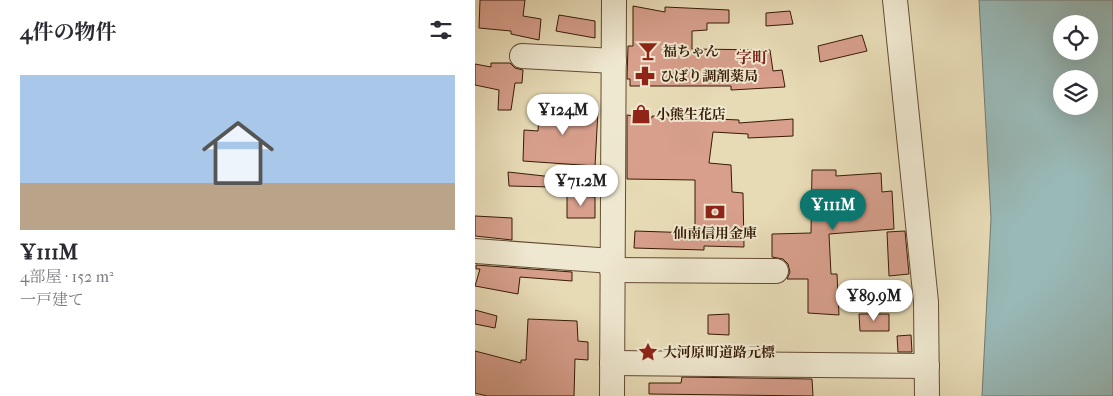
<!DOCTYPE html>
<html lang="ja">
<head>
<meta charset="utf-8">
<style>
  body { margin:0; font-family:"IM FELL French Canon","Noto Serif JP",serif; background:#f7f7f7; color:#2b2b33; height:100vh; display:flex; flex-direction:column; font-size:19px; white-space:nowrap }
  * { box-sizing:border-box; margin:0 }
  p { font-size:16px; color:#7c7c81 }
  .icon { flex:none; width:28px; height:28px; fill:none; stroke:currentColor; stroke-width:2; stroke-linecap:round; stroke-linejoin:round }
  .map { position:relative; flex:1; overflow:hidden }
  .details { display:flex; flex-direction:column; background:#fff; width:475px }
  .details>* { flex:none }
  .tools { position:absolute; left:578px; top:15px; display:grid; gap:10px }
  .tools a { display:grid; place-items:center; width:45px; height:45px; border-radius:50%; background:#fff; box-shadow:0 5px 20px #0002; font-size:25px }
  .price { position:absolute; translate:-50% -42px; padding:0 11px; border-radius:18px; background:#fff; color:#222; font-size:16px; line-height:32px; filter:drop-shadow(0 1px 2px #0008) }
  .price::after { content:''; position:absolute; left:50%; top:30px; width:15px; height:11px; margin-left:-8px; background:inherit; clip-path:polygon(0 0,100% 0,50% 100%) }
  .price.active { background:#0f766e; color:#fff }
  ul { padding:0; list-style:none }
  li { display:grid; align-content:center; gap:10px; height:265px; padding:0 20px }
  li span { display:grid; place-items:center; height:155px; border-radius:0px; color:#555 }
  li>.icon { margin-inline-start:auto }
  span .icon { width:90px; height:90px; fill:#fffc; stroke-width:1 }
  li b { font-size:21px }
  h2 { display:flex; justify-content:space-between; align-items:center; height:60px; padding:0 20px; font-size:21px }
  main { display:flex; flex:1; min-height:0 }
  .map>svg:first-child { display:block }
  .water { fill:#99b9b7; stroke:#727a71; fill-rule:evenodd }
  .building { fill:#d79f8c; stroke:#371b07 }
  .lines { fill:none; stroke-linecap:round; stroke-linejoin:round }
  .minor-casing { stroke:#634b33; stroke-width:26 }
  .minor { stroke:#efe8d0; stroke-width:24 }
  .labels { text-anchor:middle; stroke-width:4; stroke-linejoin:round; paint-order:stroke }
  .poi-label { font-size:14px; font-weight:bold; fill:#371b07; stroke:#efe8d0; text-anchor:start }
  .quarter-label { font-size:16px; font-weight:bold; fill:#7a1f14; stroke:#efe8d0 }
</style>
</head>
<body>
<main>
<section class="details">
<h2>4件の物件<svg class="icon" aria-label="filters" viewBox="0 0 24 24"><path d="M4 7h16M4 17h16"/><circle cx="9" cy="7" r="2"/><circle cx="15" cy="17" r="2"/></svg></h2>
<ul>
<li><span style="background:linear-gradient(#a9c7e8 70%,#b9a48a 0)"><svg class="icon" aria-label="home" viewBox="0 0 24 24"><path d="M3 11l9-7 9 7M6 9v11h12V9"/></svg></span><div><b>¥111M</b><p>4部屋 · 152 m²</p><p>一戸建て</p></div></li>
</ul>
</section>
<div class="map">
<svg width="638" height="396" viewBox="0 0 638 396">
  <rect width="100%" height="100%" fill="#e7dbb6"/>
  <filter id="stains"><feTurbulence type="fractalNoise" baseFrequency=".004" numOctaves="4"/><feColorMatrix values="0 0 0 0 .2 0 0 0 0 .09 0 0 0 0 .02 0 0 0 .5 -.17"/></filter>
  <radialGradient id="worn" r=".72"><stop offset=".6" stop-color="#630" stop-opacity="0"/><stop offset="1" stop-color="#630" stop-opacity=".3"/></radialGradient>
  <path class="water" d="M 504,0 L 638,0 L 638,396 L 507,396 L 516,218 ZM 586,24 L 614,24 L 614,51 L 586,51 ZM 586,79 L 614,79 L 614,106 L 586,106 Z"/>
  <g class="building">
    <path d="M 5,0 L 50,0 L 48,16 L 66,19 L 64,40 L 36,34 L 36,31 L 4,28 Z"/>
    <path d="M 158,6 L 190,12 L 190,7 L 254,10 L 254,23 L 232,23 L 232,30 L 217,31 L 217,49 L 295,50 L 298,71 L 307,70 L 310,87 L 256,90 L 256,86 L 155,86 L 155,79 L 152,79 L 153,46 L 158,46 Z"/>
    <path d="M 315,11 L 318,24 L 291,26 L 291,13 Z"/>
    <path d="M 84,15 L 120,21 L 120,38 L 81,31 Z"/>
    <path d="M 387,35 L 392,51 L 345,62 L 343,46 Z"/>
    <path d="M 16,63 L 35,63 L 40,68 L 48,70 L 47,83 L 40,83 L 36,110 L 23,110 L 24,90 L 0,85 L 0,64 L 16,67 Z"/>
    <path d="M 65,103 L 93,104 L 93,106 L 123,110 L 120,166 L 48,161 L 49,130 L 63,131 Z"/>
    <path d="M 152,115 L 177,118 L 177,116 L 264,120 L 264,123 L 318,119 L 318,136 L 273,138 L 273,134 L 238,132 L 234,163 L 256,165 L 257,192 L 268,193 L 269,247 L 229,246 L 229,250 L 159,248 L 160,231 L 220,233 L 220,180 L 152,179 Z"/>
    <path d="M 337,170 L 361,170 L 361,176 L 406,173 L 407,192 L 417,191 L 419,229 L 354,234 L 356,274 L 362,274 L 364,315 L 333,313 L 333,279 L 312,279 L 315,272 L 313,264 L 308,259 L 297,257 L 297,234 L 336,233 Z"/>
    <path d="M 33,172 L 78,177 L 77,187 L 34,186 Z"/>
    <path d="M 92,196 L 120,197 L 120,218 L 92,218 Z"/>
    <path d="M 0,216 L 37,218 L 37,240 L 0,236 Z"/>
    <path d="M 430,231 L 434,274 L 414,276 L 412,232 Z"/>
    <path d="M 1,265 L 97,272 L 97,281 L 45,277 L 43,294 L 0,286 L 5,269 L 1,269 Z"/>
    <path d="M 0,310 L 22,316 L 20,328 L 0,324 Z"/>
    <path d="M 254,314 L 254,335 L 233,334 L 233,315 Z"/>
    <path d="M 384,314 L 414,314 L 414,331 L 385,331 Z"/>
    <path d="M 53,319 L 102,321 L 103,341 L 113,342 L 113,360 L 100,359 L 99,396 L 12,396 L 0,393 L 0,351 L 46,363 L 46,360 L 51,360 Z"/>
    <path d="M 436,335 L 437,352 L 423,352 L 422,336 Z"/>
    <path d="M 207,377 L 337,379 L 338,396 L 174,394 L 174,383 L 206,383 Z"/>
  </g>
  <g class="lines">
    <defs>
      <g id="minor">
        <path d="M 420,0 L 451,302 L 452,396"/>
        <path d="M 47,56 L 139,61"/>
        <path d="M 0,251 L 137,261"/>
        <path d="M 137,270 L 301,271"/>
        <path d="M 137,363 L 452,366"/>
        <path d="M 137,396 L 139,0"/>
      </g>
    </defs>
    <use href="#minor" class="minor-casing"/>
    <use href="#minor" class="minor"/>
  </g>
  <defs>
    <symbol id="bar-bare" viewBox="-9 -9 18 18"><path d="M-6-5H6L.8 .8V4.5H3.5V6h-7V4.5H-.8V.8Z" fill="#8f2418" stroke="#efe8d0" stroke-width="2.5" paint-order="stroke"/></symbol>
    <symbol id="pharmacy-bare" viewBox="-9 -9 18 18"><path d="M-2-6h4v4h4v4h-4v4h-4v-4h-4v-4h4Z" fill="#8f2418" stroke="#efe8d0" stroke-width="2.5" paint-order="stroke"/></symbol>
    <symbol id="shop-bare" viewBox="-9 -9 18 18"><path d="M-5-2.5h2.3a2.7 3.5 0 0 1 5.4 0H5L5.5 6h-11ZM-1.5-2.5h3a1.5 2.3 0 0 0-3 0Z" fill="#8f2418" stroke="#efe8d0" stroke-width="2.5" paint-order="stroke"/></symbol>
    <symbol id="bank-bare" viewBox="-9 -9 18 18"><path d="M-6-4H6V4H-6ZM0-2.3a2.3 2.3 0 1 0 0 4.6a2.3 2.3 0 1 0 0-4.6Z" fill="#8f2418" stroke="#efe8d0" stroke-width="2.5" paint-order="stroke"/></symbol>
    <symbol id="sight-bare" viewBox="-9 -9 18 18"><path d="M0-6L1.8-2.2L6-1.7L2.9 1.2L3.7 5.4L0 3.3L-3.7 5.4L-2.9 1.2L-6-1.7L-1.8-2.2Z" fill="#8f2418" stroke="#efe8d0" stroke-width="2.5" paint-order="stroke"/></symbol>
  </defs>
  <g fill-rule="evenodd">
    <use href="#bar-bare" x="159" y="37" width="28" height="28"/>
    <use href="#pharmacy-bare" x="156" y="62" width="28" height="28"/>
    <use href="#shop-bare" x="152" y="100" width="28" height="28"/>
    <use href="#bank-bare" x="226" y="198" width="28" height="28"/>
    <use href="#sight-bare" x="159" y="338" width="28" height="28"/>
  </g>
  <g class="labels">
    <g class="poi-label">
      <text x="188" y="56">福ちゃん</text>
      <text x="185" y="81">ひばり調剤薬局</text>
      <text x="181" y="119">小熊生花店</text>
      <text x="240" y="238" text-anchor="middle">仙南信用金庫</text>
      <text x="188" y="357">大河原町道路元標</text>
    </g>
    <g class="quarter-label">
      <text x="277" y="63">字町</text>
    </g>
  </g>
  <rect width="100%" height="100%" filter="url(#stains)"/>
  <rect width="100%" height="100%" fill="url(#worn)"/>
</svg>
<div class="tools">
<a><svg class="icon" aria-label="locate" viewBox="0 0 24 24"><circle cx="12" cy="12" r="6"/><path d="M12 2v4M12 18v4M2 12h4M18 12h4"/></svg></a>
<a><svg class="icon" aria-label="layers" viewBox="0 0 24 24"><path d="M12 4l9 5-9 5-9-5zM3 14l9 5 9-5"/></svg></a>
</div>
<b class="price" style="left:88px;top:136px">¥124M</b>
<b class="price" style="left:106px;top:207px">¥71.2M</b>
<b class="price active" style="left:358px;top:231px">¥111M</b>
<b class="price" style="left:399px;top:322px">¥89.9M</b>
</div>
</main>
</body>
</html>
